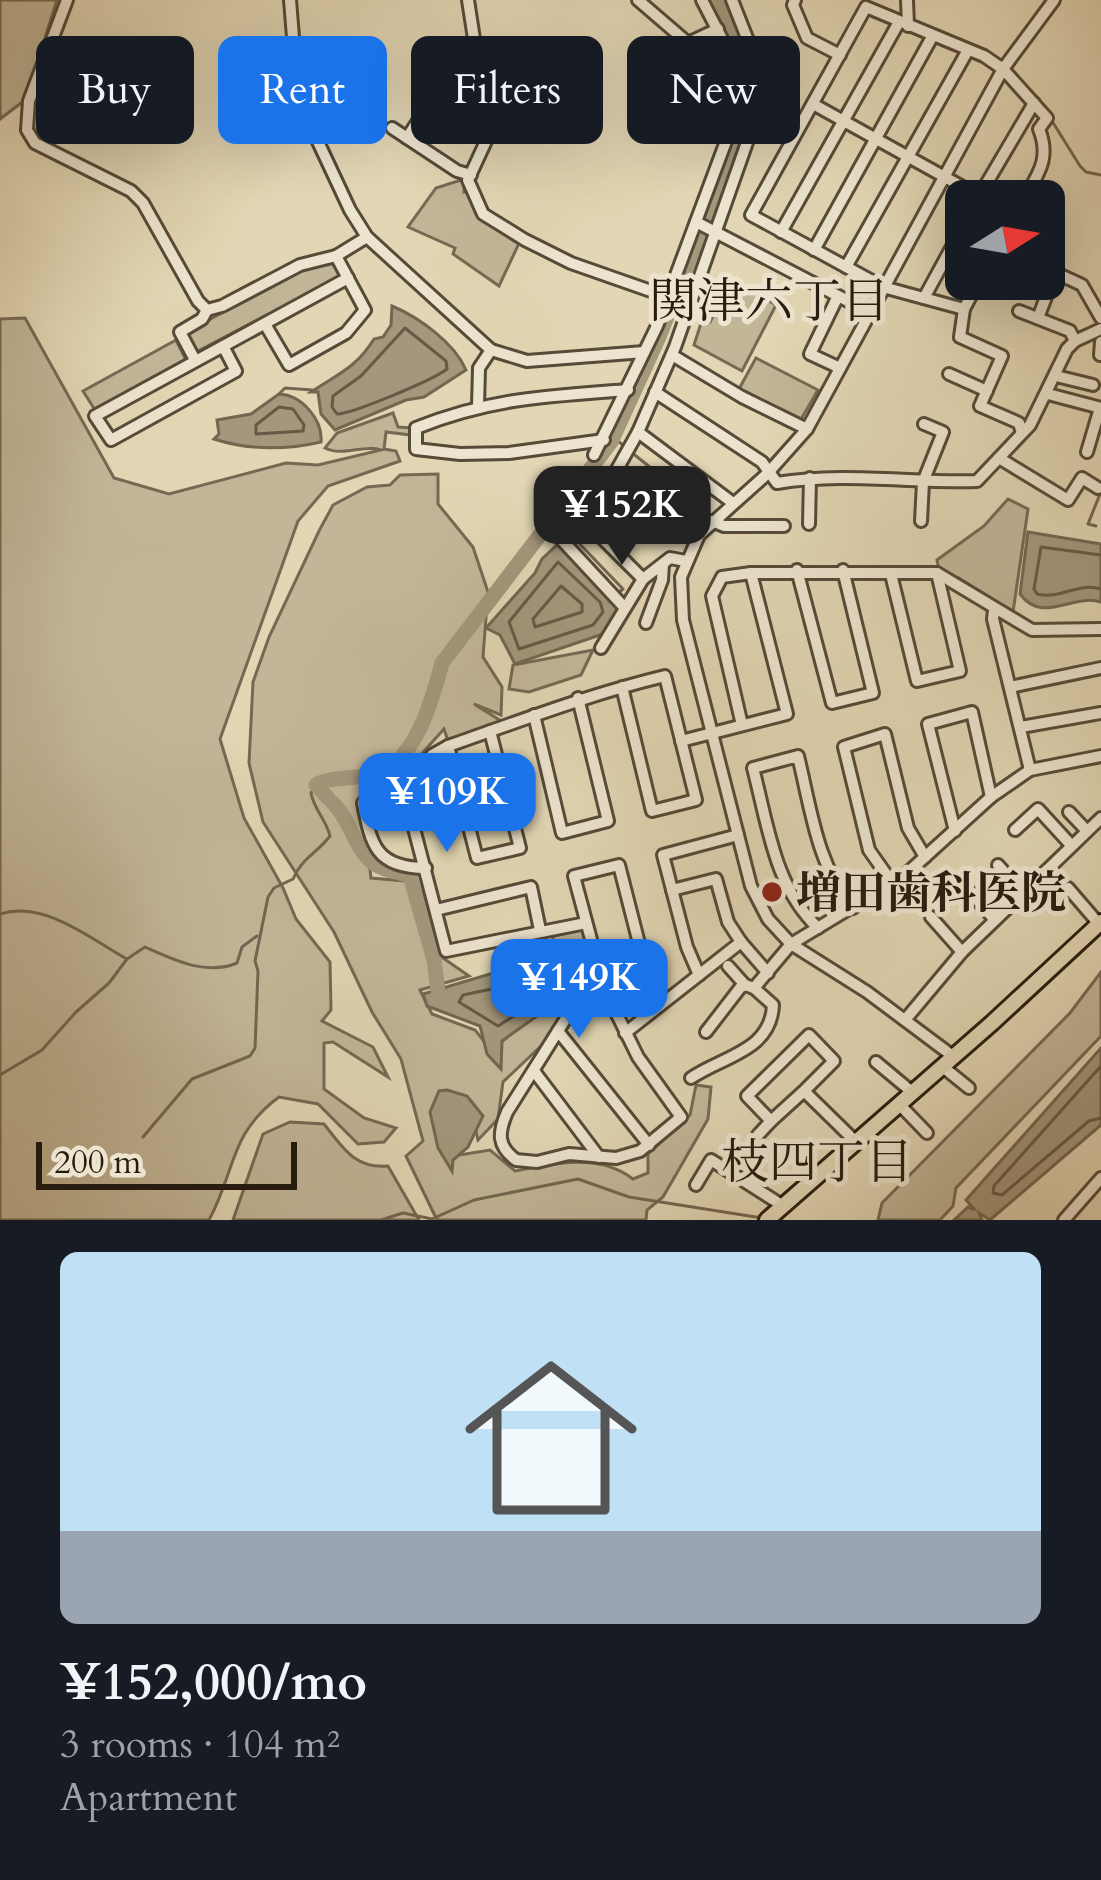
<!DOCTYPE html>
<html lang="en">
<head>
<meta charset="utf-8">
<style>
  body { margin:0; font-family:Cardo,"Noto Serif JP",serif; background:#20242c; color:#f1f3f6; height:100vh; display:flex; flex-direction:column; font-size:45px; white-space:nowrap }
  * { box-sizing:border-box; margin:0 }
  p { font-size:39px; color:#9ea1a6 }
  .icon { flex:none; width:66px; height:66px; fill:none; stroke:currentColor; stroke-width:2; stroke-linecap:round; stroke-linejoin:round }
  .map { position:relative; height:1220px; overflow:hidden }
  .side { display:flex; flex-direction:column; background:#171b24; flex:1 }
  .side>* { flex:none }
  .hud { position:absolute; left:36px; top:36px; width:1029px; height:108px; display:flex; gap:24px }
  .needle { width:78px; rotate:79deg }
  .fabs { position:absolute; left:945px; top:180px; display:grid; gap:24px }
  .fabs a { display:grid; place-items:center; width:120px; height:120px; border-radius:18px; background:#171b24; box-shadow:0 12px 48px #0002; font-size:60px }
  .scale { position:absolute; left:36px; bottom:30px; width:261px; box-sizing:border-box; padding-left:12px; border:6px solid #281c0f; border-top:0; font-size:33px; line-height:42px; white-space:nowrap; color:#281c0f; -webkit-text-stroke:9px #ece4ce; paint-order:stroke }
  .price { position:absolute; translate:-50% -102px; padding:0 27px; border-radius:24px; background:#1a73e8; color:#fff; font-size:39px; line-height:78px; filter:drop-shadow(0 3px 6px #0008) }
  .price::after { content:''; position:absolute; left:50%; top:72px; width:36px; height:27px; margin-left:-18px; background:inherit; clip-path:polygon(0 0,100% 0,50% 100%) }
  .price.selected { background:#222; color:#fff }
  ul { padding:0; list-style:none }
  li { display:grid; align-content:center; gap:24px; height:636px; padding:0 60px }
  li span { display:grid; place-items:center; height:372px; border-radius:18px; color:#555 }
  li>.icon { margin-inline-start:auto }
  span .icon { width:216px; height:216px; fill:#fffc; stroke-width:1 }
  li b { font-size:51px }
  .chip { padding:0 42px; border-radius:18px; background:#171b24; box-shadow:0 12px 48px #0002; font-size:42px; line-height:108px }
  .chip.selected { background:#1a73e8; color:#fff }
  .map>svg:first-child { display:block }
  .green { fill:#c2b698; stroke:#756954; stroke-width:3 }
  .water { fill:#a3977c; stroke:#726650; stroke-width:3 }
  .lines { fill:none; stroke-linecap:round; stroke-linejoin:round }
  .shore { stroke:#665a46; stroke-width:3 }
  .stream { stroke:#726650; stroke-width:3 }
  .river { stroke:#a3977c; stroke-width:15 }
  .minor-casing { stroke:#564a38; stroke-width:16 }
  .major-casing { stroke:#281c0f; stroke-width:20 }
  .minor { stroke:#ece4ce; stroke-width:10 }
  .major { stroke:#e2d6b4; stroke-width:14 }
  .poi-dot { fill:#8f2418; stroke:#ece4ce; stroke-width:4.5 }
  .labels { text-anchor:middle; stroke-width:10; stroke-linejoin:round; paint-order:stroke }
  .poi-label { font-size:45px; font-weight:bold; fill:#281c0f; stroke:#ece4ce; text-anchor:start }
  .neighbourhood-label { font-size:48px; fill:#281c0f; stroke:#ece4ce }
</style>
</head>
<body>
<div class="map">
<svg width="1101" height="1220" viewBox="0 0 1101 1220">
  <rect width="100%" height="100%" fill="#e2d6b4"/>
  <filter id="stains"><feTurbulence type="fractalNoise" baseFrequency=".00167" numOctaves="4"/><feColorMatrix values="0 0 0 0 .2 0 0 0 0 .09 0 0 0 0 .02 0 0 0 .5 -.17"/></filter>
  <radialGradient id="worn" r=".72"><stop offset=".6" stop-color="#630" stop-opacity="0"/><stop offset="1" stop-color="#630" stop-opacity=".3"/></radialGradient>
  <g class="green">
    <path d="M 0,0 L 57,0 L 25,100 L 0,119 Z"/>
    <path d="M 464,179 L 464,192 L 467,191 L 481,213 L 521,239 L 499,286 L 453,254 L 455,248 L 408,227 L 436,188 Z"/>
    <path d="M 329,260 L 341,274 L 338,278 L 196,352 L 187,336 L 189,331 L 312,263 Z"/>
    <path d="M 732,279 L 776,305 L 742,371 L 694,345 L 702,320 L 710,322 Z"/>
    <path d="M 25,318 L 114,478 L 169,494 L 286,463 L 318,465 L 381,450 C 365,444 342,457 325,448 L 337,433 L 393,413 L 398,427 L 412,428 L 411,435 L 386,432 L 384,449 L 396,451 L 400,461 L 328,486 L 298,521 L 220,739 L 244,818 L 283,888 L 296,919 L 330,962 L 331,1010 L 322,1021 L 373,1047 L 388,1077 L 333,1042 L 324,1043 L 324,1089 L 364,1118 L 396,1128 L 384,1142 L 358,1144 L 318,1104 L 279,1097 C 229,1134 236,1170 209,1220 L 0,1220 L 0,319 Z"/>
    <path d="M 176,340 L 186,360 L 95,410 L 83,391 Z"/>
    <path d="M 756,358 L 818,390 L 800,421 L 739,389 Z"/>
    <path d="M 438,474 L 438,504 L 473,547 L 488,592 L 483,657 L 502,687 L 501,715 L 474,704 L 501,721 L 448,741 L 444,729 L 398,780 L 361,793 L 371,878 L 405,881 L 421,891 L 443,958 L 469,976 L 420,990 L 432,1014 L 475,1030 L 492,1051 C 533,1013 542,1007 546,949 L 553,947 L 553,933 L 583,926 L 599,986 L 572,1001 L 543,1044 L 503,1082 L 498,1119 L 478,1140 L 472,1114 L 447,1157 L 490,1150 L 515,1171 C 554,1163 600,1153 633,1179 L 648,1173 L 648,1154 L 690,1115 L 696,1085 L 711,1087 L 708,1119 L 663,1197 L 647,1210 L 646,1220 L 437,1220 L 406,1156 L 423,1141 L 401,1059 L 372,1012 L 334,932 L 263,822 L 249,763 L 253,682 L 269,637 L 319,531 L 333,505 L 367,487 L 390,485 L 400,475 Z"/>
    <path d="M 1008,499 L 1028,509 L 1013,612 L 959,578 L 939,571 L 937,560 L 984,526 Z"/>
    <path d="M 593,650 L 581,675 L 529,692 L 509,689 L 513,665 Z"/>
    <path d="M 1101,972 L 1101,1036 L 956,1188 L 953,1206 L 940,1220 L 878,1220 L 882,1203 L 1070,1013 Z"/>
    <path d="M 290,1122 L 324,1124 C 343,1148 355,1169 388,1166 L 419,1220 L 233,1220 L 263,1134 Z"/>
  </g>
  <g class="water">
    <path d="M 392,306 C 418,317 454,342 466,370 L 424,397 L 406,400 L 335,430 L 321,414 L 318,392 L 311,392 C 338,374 356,368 374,339 L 383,337 L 391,325 Z"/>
    <path d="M 279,394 C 302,395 323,420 321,442 C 286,450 248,450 214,439 L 219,434 L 217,420 L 251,414 Z"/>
    <path d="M 1028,532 L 1101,544 L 1101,602 C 1072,593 1043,625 1020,594 Z"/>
    <path d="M 559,543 L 619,609 L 603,634 L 515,664 L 500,635 L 486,628 L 535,573 L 542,559 Z"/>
    <path d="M 545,968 L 551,975 L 537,1016 L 502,1041 L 501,1069 L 487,1054 L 480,1026 L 427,1006 L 423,994 L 490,974 Z"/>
    <path d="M 1101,1048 L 1101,1125 L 990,1220 L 979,1213 L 982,1220 L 954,1220 L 968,1207 L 975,1210 L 966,1200 Z"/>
    <path d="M 447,1090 L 467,1096 L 483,1116 L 468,1147 L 453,1160 L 452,1171 L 438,1148 L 430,1112 L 439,1091 Z"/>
  </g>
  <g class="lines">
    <g class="shore">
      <path d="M 405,328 L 446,361 L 447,369 C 433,380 352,414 337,414 L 332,407 L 333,396 L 361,376 Z"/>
      <path d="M 279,407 L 293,409 L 304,425 L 303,431 L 256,434 L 256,425 Z"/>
      <path d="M 1101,555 L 1041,547 L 1034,589 L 1037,594 C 1061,600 1077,582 1101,589"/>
      <path d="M 558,562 L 600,602 L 603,612 L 593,625 L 519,649 L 509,622 Z"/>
      <path d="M 561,586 L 582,604 L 582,612 L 535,627 L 533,619 Z"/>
      <path d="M 525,982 L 534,986 L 528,1007 L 498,1026 L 459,1002 L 463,995 Z"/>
      <path d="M 1101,1066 L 994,1186 L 993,1193 L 1002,1195 L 1089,1121 L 1101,1118"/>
    </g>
    <g class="stream">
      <path d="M 1023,83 L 1037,98"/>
      <path d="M 1052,121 L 1080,166 L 1086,172 L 1101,175"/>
      <path d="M 279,394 L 285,388 L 312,390"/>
      <path d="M 613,437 L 624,446"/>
      <path d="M 631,452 L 705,511"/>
      <path d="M 1096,526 L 1088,524 L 1100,494"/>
      <path d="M 573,537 L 623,589 L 618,593"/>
      <path d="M 0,914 C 43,900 90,938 125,958"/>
      <path d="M 0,1075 L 42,1050 L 76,1012 L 109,983 L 127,959 L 145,947 C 174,960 206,976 237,963 L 242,947 L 257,936"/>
      <path d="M 143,1137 L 192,1079 L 250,1056 L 255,1048 L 258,971 L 255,961 L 268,897 L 274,888 L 293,879 C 301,859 317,853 330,836 C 326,819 314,810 311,793 L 316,785"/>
      <path d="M 381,1220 L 403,1213 L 432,1219 L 474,1200 L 578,1179 L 629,1197 L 762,1218"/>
    </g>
    <g class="river">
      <path d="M 328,798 L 316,785 C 332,776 354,779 373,775 C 415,764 432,701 442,663 L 611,442 L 659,337 L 748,110 C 753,68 733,37 716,0"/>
      <path d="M 333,803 C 351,820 354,848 372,862 C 382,870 398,872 410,876 L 434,960 L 438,991"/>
    </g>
    <defs>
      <g id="minor">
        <path d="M 67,0 L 29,101 L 27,130 L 35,143 L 131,191 L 143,203 L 198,301 L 207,310 L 222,306 L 300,265 L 336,256 L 367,237"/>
        <path d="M 290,0 L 298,99 L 350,210 L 367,237 L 491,350 L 527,361 L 644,352"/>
        <path d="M 468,0 L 479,71 L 494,114 L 493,126 L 468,180 L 483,214 L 525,240 L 571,263 L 668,297"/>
        <path d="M 638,0 L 688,43 L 718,29"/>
        <path d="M 732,0 L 760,71 L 763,97 L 675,347 L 638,432 L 733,503"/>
        <path d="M 795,0 L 793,5 L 807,38 L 840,55"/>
        <path d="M 907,0 L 908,26"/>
        <path d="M 753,44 L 761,51 L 776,92 L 763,97"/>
        <path d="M 813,104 L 988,201"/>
        <path d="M 392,128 L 457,171 L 471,175"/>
        <path d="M 407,138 L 418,121"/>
        <path d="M 978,198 L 1034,103"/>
        <path d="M 1056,220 L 1051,233 L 1054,272 L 1082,285 L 1101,318"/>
        <path d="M 696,222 L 869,312"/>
        <path d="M 781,232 L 899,22"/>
        <path d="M 814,250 L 932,37"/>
        <path d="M 846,267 L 968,50"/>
        <path d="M 980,279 L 964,309 L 883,287 L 751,215 L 866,7 L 984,56 L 1003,69 L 1047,118 L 1039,129 C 1051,159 1038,174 1023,201"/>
        <path d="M 838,296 L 810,354 L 840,368"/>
        <path d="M 924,298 L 966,221"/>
        <path d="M 964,309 L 960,337 L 1002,356 L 980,406 L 1019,423 L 1022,433"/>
        <path d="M 1019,311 L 1070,331 L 1075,341"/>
        <path d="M 1038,318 L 1046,297"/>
        <path d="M 265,324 L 289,365 L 346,333 L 365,310 L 336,256"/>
        <path d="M 223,346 L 236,371 L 111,440 L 95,416 L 348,278"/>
        <path d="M 672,355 L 742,397 L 807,429"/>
        <path d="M 1100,355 L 1101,342"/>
        <path d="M 195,360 L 180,332 L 202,319 L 207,310"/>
        <path d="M 949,374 L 987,391"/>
        <path d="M 1056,376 L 1093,385"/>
        <path d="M 655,392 L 762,462 L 777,483 C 844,472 910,483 977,481 L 1030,425 L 1067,349 L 1075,341 L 1101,329"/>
        <path d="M 1048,394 L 1101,408"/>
        <path d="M 478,406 L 479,368 L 491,350"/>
        <path d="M 604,440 L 509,453 L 460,454 L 416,449 L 416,428 C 490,398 549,396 628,390"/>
        <path d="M 1087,452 L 1100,408"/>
        <path d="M 594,455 L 657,326 L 741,101 L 737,68 L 702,0"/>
        <path d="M 999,458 L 1068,500 L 1082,478 L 1098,488"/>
        <path d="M 615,473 L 699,535"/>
        <path d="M 580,516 L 643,579"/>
        <path d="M 712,521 L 724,526 L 784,526"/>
        <path d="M 921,521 L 923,482 L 943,432 L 924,424"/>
        <path d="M 809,524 L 810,478"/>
        <path d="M 595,532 L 618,509"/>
        <path d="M 797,570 L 832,703 L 873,693 L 843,570"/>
        <path d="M 891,574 L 917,681 L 960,671 L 937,573"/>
        <path d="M 624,607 L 560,538 L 615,473 L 638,432"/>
        <path d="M 994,610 L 993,619 L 1030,770"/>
        <path d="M 646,623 L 662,580 L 663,564"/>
        <path d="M 601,648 L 643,579 L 670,558 L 686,561"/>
        <path d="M 1010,687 L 1101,668"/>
        <path d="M 534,715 L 562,833 L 608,821 L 578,698"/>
        <path d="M 742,725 L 712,596 L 722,577 L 751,573"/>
        <path d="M 1021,727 L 1101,713"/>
        <path d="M 681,741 L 787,714 L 751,573 L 937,573 L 1032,630 L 1101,629"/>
        <path d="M 448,746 L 477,858 L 520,848 L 490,731"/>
        <path d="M 404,790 L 363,803 C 371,845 376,868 426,868"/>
        <path d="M 1069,812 L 1087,831"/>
        <path d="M 1015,830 L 1038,809 L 1071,845"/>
        <path d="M 955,831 L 928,724 L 972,712 L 991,797"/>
        <path d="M 998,865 L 1022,892"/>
        <path d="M 893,884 L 869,850 L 844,747 L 885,734 L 908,828 L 925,857"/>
        <path d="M 1068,888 L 1099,924"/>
        <path d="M 971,893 L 994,919"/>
        <path d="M 436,910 L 531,887 L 540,930"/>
        <path d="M 931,917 L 962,952"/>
        <path d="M 586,923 L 446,951 L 404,790 L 432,755 L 448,746 C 520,721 590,694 665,676 L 696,800 L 652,811 L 622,687"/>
        <path d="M 818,928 C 774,886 768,825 753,768 L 798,756 C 811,809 817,866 853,908"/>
        <path d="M 741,942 L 768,973"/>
        <path d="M 728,966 L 745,985"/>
        <path d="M 699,975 L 687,947 L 663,855 L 738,835"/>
        <path d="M 604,988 L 575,1004 L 507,1112 C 498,1133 497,1146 516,1160 L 537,1162 L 569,1154 L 616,1158 L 640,1151 L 681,1117 L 638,1057 L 604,988 L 574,876 L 619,865 L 645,967 L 661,1003"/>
        <path d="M 905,1020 L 962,952 L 1101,818"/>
        <path d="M 558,1031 L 649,1145"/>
        <path d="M 706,1032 L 740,988 L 745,985 L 754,988"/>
        <path d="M 625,1033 L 741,942 L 728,922 L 716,879 L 672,890"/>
        <path d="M 954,1057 L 867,992 L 791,944 L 768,919 L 751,886 L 683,620 L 681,577 L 699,535 L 767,474 L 807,429 L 1003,69 L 1054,0"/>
        <path d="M 876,1062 L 912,1092"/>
        <path d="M 943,1067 L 969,1088"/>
        <path d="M 534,1071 L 599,1157"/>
        <path d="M 691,1078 C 723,1056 771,1051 773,1005 L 754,988 L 791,944 L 905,875 L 991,797 L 1030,770 L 1101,756"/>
        <path d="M 804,1091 L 771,1121 L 747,1096 L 809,1035 L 834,1061 L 804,1091 L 855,1141"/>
        <path d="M 899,1104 L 927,1133"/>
        <path d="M 758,1135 L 771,1121"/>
        <path d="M 696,1185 L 711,1160 L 780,1204"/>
        <path d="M 1064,1220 L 1101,1178"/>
      </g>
      <path id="major" d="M 767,1220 L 992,1023 L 1101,922"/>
    </defs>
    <use href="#minor" class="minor-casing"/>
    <use href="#major" class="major-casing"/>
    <use href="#minor" class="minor"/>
    <use href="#major" class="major"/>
  </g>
  <circle class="poi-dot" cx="772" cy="892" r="12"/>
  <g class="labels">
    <g class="poi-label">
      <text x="796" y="908">増田歯科医院</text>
    </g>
    <g class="neighbourhood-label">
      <text x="769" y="317">関津六丁目</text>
      <text x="817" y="1178">枝四丁目</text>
    </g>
  </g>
  <rect width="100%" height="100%" filter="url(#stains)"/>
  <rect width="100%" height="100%" fill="url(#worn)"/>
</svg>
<div class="fabs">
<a><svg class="needle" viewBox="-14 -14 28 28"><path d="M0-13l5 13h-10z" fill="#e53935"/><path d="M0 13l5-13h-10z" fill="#9ea1a6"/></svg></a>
</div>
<div class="scale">200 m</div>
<b class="price selected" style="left:622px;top:568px">¥152K</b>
<b class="price" style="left:447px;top:855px">¥109K</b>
<b class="price" style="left:579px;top:1041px">¥149K</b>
<div class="hud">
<a class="chip">Buy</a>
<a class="chip selected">Rent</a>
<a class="chip">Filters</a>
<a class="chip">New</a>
</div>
</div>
<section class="side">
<ul>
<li><span style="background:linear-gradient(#bfe0f5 75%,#9aa5b1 0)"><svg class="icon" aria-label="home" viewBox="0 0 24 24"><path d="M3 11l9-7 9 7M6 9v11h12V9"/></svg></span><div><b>¥152,000/mo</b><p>3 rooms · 104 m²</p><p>Apartment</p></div></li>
</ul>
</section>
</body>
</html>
